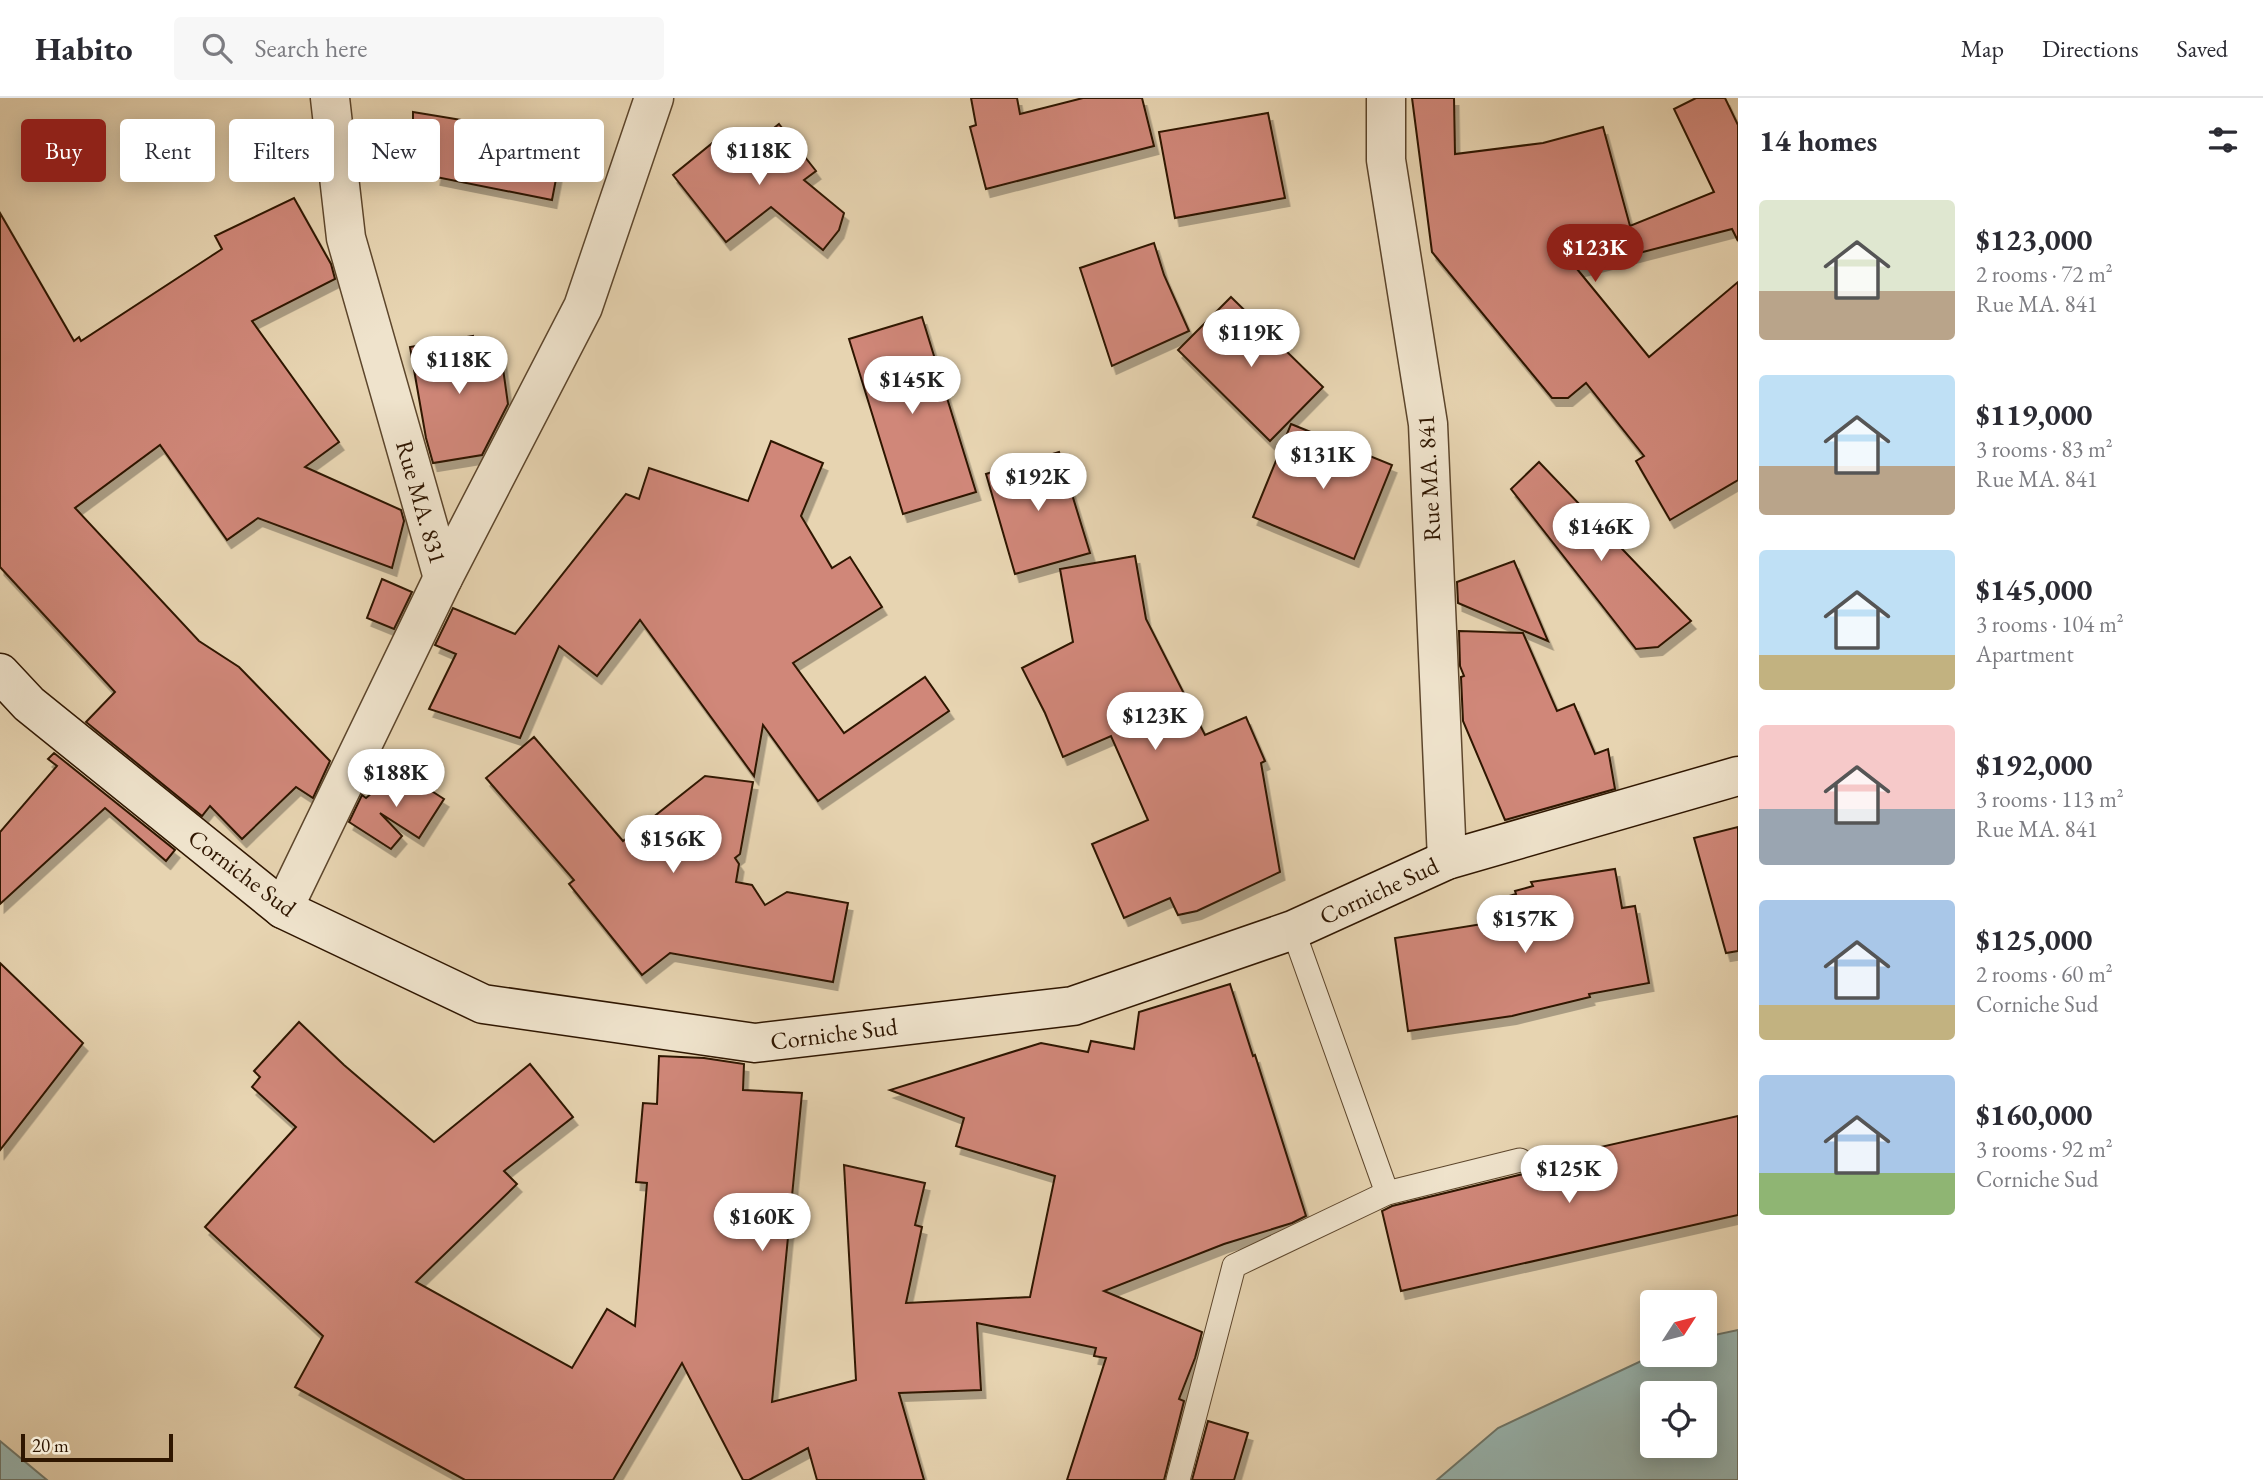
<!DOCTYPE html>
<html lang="en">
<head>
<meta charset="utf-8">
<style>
  body { margin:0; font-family:"EB Garamond",serif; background:#f7f7f7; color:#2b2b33; height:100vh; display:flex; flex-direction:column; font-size:26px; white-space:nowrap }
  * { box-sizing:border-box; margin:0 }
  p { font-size:23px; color:#7c7c81 }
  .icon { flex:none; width:38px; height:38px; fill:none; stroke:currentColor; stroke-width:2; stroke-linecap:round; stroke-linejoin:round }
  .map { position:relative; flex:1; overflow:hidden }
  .details { display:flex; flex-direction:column; background:#fff; width:525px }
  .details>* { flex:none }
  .banner { position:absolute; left:21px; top:21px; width:665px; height:63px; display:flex; gap:14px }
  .needle { width:46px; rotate:54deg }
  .controls { position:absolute; left:1640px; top:1192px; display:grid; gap:14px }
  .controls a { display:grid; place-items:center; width:77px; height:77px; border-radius:7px; background:#fff; box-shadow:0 4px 18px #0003; font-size:35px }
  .scale { position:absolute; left:21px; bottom:18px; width:152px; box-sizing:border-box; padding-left:7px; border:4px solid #2f1600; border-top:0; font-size:19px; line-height:24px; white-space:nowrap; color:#2f1600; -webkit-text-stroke:5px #efe3cc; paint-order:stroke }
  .price { position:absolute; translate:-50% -60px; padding:0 16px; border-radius:24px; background:#fff; color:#222; font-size:23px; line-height:46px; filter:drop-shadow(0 2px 4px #0008) }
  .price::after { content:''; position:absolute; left:50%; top:42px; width:21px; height:16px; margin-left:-10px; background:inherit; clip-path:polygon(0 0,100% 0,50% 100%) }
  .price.current { background:#8f2418; color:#fff }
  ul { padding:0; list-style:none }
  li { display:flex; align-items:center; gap:21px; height:175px; padding:0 21px }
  li span { display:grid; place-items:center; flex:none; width:196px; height:140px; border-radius:7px; color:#555 }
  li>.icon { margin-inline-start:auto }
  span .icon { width:84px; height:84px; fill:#fffc; stroke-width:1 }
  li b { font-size:30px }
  h2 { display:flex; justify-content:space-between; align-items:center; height:84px; padding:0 21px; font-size:30px }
  .chip { padding:0 24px; border-radius:7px; background:#fff; box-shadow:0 4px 18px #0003; font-size:24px; line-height:63px }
  .chip.current { background:#8f2418; color:#fff }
  header { display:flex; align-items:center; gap:42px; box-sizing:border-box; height:98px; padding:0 35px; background:#fff; border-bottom:2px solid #e1e1e2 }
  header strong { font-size:33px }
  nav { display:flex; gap:38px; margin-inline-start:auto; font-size:24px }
  .search { width:490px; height:63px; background:#f7f7f7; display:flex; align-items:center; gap:18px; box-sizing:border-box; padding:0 24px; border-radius:7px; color:#7c7c81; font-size:26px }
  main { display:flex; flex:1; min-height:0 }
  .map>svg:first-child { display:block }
  .water { fill:#98b7b3; stroke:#6e776b; stroke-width:2; fill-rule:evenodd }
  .building { fill:#d08779; stroke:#2f1600; stroke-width:2; filter:url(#shadow) }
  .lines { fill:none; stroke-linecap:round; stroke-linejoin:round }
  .service-casing { stroke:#5d462c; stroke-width:25 }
  .minor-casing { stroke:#5d462c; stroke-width:41 }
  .secondary-casing { stroke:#2f1600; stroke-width:41 }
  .service { stroke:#efe3cc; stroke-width:23 }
  .minor { stroke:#efe3cc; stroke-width:38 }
  .secondary { stroke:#efe3cc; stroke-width:38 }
  .labels { text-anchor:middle; stroke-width:6; stroke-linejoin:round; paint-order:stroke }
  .street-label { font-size:24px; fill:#2f1600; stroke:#efe3cc }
</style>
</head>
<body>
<header>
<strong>Habito</strong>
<div class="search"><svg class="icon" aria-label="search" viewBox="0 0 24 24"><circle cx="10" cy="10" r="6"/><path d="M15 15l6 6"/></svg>Search here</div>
<nav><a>Map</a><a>Directions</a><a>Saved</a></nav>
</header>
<main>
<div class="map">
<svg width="1738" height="1382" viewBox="0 0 1738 1382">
  <defs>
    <filter id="shadow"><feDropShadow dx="4.5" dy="8" stdDeviation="0" flood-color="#0004"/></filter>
  </defs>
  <rect width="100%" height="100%" fill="#e7d4b1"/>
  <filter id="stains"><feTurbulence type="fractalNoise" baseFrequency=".00286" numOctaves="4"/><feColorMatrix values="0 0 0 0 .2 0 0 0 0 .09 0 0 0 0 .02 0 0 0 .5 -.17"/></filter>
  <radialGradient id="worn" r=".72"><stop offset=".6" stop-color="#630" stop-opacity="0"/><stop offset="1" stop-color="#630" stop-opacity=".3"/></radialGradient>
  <g class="water">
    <path d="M 1738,1232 L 1738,1382 L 1437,1382 L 1498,1330 L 1654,1257 L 1704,1256 L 1705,1239 ZM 1652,1295 L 1704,1295 L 1704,1348 L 1652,1348 Z"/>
    <path d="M 0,1343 L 47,1382 L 0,1382 Z"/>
  </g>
  <g class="building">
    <path d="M 971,0 L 1017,0 L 1020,16 L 1083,0 L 1142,0 L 1154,48 L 986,91 L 970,29 L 976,27 Z"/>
    <path d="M 1412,0 L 1454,0 L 1455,56 L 1543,45 L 1603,29 L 1630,128 L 1714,94 L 1674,11 L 1696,0 L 1725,0 L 1738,27 L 1738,143 L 1732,131 L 1577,171 L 1649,259 L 1738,184 L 1738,382 L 1670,422 L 1636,363 L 1644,358 L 1586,285 L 1568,300 L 1552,300 L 1432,154 Z"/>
    <path d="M 413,14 L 564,39 L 552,102 L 436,79 L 438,69 L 413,69 Z"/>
    <path d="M 1268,15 L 1285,100 L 1175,120 L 1159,34 Z"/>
    <path d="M 779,26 L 816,73 L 804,82 L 844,115 L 839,132 L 823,152 L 771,109 L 726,144 L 673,77 L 726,34 L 743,55 Z"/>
    <path d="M 294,100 L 331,166 L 335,181 L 252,223 L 339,344 L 305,369 L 401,412 L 404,423 L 392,470 L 258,420 L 227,442 L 160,347 L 75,410 L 199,543 L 239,569 L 330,663 L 313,700 L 296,689 L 242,741 L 210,708 L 202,718 L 86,624 L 115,594 L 0,469 L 0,115 L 74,243 L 79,239 L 81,243 L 222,151 L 215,138 Z"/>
    <path d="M 1154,145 L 1164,177 L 1189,233 L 1112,268 L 1080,170 Z"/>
    <path d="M 1231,199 L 1323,289 L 1270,343 L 1178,252 Z"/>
    <path d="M 922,219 L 976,394 L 903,416 L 849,241 Z"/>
    <path d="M 473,238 L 475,252 L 500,249 L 508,306 L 482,357 L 433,365 L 426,340 L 410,249 Z"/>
    <path d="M 1291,326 L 1392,367 L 1354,461 L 1253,419 Z"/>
    <path d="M 771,343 L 823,365 L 801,418 L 832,470 L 850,459 L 882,509 L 793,565 L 844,635 L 925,579 L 949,613 L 818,703 L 763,627 L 754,678 L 640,522 L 597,578 L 559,548 L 520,640 L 429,611 L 456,556 L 435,547 L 453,510 L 515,536 L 626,396 L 639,401 L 649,370 L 748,403 Z"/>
    <path d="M 1059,354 L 1090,455 L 1015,476 L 986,376 Z"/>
    <path d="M 1539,364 L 1691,523 L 1658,549 L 1636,551 L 1511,391 Z"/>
    <path d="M 1135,458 L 1146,521 L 1205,637 L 1246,619 L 1265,663 L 1261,665 L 1280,774 L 1197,813 L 1178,817 L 1170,800 L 1124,820 L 1092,746 L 1148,722 L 1111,638 L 1063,659 L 1045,615 L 1022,570 L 1073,544 L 1060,471 Z"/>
    <path d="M 1514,463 L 1548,543 L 1458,505 L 1457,484 Z"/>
    <path d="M 382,481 L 412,494 L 394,531 L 367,520 Z"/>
    <path d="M 1459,533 L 1523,535 L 1557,613 L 1574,606 L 1595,656 L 1608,651 L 1615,691 L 1505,722 L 1463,623 L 1461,579 L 1464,578 L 1460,568 Z"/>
    <path d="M 534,639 L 623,743 L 705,678 L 753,684 L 740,756 L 735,760 L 739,766 L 736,784 L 752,787 L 765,807 L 787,794 L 848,805 L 833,884 L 670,855 L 642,877 L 569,786 L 574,782 L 486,680 Z"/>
    <path d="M 54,655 L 175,752 L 166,763 L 105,710 L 0,806 L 0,734 L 57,668 L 48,661 Z"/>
    <path d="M 399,672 L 444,701 L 419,740 L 380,715 L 402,738 L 391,751 L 349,724 L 362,697 L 366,700 Z"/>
    <path d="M 1738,729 L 1738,853 L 1726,855 L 1694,740 Z"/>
    <path d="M 1615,771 L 1622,810 L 1635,808 L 1649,885 L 1589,896 L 1590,899 L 1512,918 L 1408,933 L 1395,840 L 1501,823 L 1496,802 L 1516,796 L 1515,793 L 1533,788 L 1531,784 Z"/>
    <path d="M 0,865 L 83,945 L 0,1052 Z"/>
    <path d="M 1230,886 L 1253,958 L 1255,957 L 1306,1118 L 1292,1125 L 1224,1146 L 1104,1193 L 1202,1234 L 1195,1260 L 1179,1301 L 1184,1303 L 1164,1382 L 1067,1382 L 1106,1260 L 1094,1258 L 1096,1250 L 977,1225 L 981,1292 L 899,1295 L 924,1382 L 817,1382 L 808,1350 L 749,1382 L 743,1382 L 682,1265 L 613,1382 L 465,1382 L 295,1289 L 323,1238 L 205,1129 L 296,1029 L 252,989 L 260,979 L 254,973 L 299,924 L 344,967 L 434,1044 L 530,966 L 573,1019 L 504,1073 L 517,1086 L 416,1184 L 572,1270 L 607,1211 L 635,1228 L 647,1085 L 636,1084 L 643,1005 L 657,1006 L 659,958 L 704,960 L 744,966 L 743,992 L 802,995 L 772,1304 L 856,1282 L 844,1067 L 925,1085 L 915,1127 L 922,1129 L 906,1205 L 1030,1199 L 1055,1078 L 956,1048 L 964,1020 L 890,992 L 1041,945 L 1088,954 L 1091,943 L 1134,951 L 1139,914 Z"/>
    <path d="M 1738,1018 L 1738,1117 L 1401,1193 L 1382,1113 L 1392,1108 L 1523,1076 L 1530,1072 L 1534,1064 Z"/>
    <path d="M 1208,1323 L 1248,1335 L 1234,1382 L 1192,1382 Z"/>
  </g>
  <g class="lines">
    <defs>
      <g id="service">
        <path d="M 1293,832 L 1387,1095"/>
        <path d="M 1178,1382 L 1234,1168 L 1387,1095 L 1520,1062"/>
      </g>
      <g id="minor">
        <path d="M 330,0 L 346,140 L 443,480"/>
        <path d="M 1386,0 L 1386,62 L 1428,326 L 1447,762"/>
        <path d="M 283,811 L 443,480 L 583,209 L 654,0"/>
      </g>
      <path id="secondary" d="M 0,575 L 29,606 L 283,811 L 483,906 L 755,945 L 1073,908 L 1293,832 L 1447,762 L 1738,678"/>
    </defs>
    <use href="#service" class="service-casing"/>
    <use href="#minor" class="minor-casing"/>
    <use href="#secondary" class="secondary-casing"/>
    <use href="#service" class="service"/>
    <use href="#minor" class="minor"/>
    <use href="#secondary" class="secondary"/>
  </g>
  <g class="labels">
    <g class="street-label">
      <text transform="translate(1429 380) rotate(-93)" y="8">Rue MA. 841</text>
      <text transform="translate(421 404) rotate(74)" y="8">Rue MA. 831</text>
      <text transform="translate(242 775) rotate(37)" y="8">Corniche Sud</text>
      <text transform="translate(1379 793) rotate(-25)" y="8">Corniche Sud</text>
      <text transform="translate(834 936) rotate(-7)" y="8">Corniche Sud</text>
    </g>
  </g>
  <rect width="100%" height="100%" filter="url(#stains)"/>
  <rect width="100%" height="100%" fill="url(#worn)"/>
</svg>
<div class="controls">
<a><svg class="needle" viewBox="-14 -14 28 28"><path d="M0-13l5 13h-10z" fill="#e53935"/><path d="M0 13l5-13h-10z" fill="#7c7c81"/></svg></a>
<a><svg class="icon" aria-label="locate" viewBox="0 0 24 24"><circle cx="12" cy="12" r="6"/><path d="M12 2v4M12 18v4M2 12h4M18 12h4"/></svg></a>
</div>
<div class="scale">20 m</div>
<b class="price" style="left:759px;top:89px">$118K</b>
<b class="price current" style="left:1595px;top:186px">$123K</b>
<b class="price" style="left:1251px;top:271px">$119K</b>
<b class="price" style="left:459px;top:298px">$118K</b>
<b class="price" style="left:912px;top:318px">$145K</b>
<b class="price" style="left:1323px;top:393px">$131K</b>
<b class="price" style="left:1038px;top:415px">$192K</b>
<b class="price" style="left:1601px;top:465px">$146K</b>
<b class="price" style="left:1155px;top:654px">$123K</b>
<b class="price" style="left:396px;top:711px">$188K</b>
<b class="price" style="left:673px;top:777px">$156K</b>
<b class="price" style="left:1525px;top:857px">$157K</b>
<b class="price" style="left:1569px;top:1107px">$125K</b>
<b class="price" style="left:762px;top:1155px">$160K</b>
<div class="banner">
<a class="chip current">Buy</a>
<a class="chip">Rent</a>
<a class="chip">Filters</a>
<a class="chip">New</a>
<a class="chip">Apartment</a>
</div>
</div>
<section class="details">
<h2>14 homes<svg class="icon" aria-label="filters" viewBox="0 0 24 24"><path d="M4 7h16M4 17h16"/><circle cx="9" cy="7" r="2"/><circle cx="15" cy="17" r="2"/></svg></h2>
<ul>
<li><span style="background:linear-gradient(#dfe7d0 65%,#b9a48a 0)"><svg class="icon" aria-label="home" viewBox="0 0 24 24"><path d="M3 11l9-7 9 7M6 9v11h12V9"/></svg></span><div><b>$123,000</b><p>2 rooms · 72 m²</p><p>Rue MA. 841</p></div></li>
<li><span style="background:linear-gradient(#bfe0f5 65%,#b9a48a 0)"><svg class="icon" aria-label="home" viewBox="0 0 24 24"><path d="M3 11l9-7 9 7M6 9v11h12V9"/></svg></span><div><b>$119,000</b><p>3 rooms · 83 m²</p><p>Rue MA. 841</p></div></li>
<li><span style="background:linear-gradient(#bfe0f5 75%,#c2b280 0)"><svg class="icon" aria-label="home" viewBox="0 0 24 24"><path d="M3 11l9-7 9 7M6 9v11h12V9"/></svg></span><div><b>$145,000</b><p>3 rooms · 104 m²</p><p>Apartment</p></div></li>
<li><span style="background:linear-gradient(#f6c9c9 60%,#9aa5b1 0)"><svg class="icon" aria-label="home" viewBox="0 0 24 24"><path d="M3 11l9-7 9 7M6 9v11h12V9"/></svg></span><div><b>$192,000</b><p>3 rooms · 113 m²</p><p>Rue MA. 841</p></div></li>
<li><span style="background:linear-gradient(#a9c7e8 75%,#c2b280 0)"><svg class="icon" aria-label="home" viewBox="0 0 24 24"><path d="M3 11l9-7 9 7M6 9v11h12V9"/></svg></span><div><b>$125,000</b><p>2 rooms · 60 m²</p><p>Corniche Sud</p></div></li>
<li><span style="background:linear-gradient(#a9c7e8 70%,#8fb573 0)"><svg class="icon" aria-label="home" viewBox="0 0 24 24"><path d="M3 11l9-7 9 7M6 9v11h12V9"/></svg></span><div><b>$160,000</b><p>3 rooms · 92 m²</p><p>Corniche Sud</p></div></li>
</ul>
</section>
</main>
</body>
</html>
